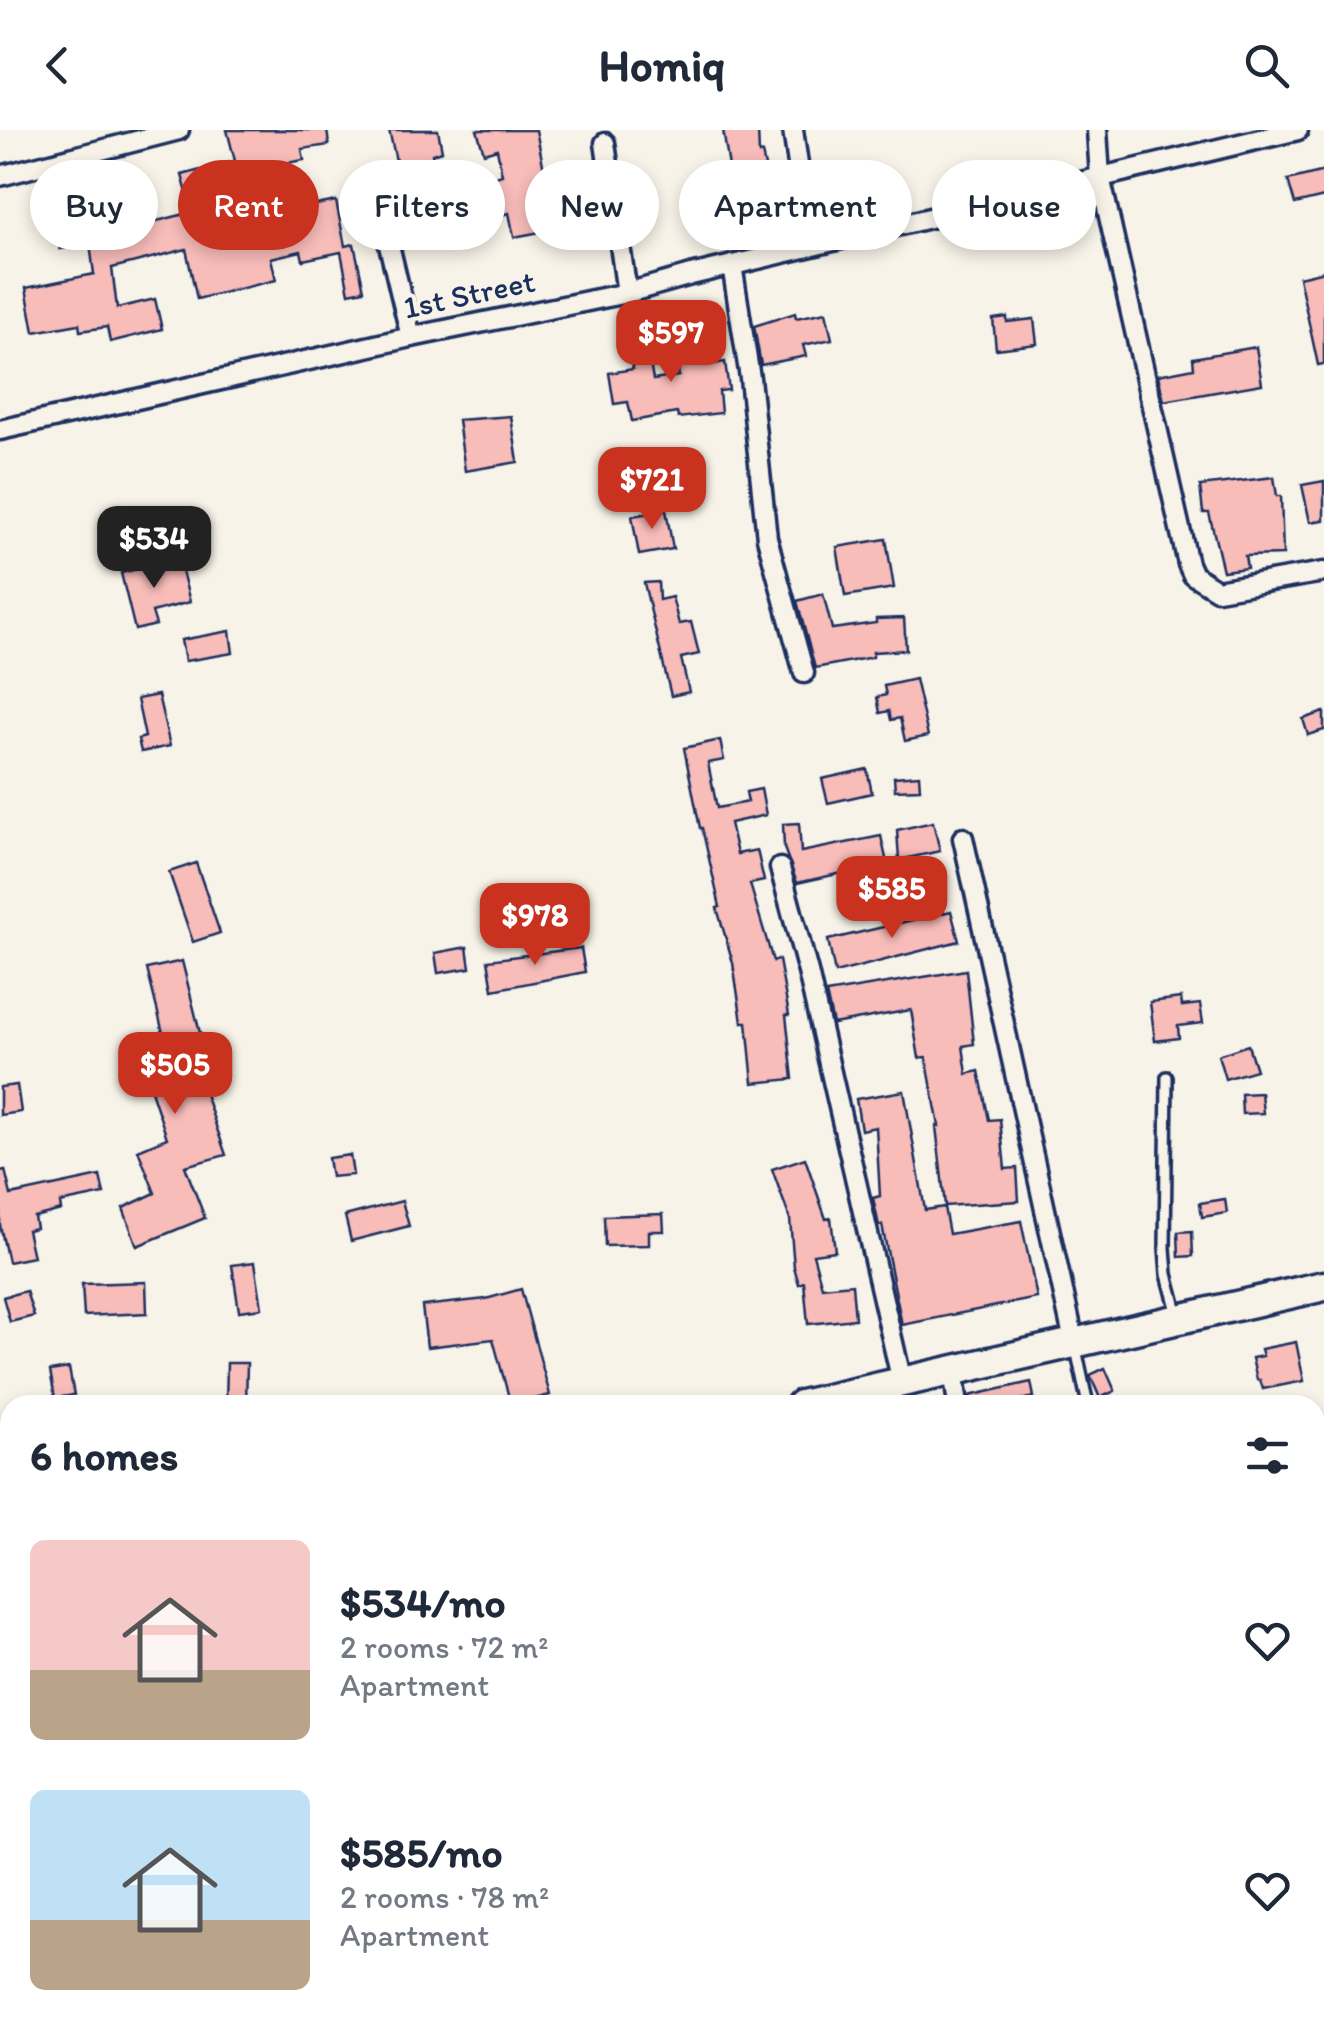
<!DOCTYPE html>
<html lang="en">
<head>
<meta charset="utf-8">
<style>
  body { margin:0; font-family:Itim,sans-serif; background:#f2f2f3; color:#1f2937; height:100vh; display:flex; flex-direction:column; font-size:38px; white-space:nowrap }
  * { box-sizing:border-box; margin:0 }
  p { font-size:32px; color:#747a83 }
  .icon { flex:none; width:55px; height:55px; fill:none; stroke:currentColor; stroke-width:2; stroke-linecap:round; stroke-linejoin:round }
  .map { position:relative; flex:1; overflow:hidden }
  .details { position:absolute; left:0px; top:1265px; width:1325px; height:640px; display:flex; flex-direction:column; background:#fff; border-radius:30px 30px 0 0; box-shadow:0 5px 15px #0003 }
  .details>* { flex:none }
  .guide { position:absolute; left:30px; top:30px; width:1265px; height:90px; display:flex; gap:20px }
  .price { position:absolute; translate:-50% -85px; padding:0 22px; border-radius:20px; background:#c8321e; color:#fff; font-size:32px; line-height:65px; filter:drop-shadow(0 2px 5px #0008) }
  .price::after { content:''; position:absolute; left:50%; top:60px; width:30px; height:22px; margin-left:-15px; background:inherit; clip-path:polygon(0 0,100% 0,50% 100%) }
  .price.on { background:#222; color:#fff }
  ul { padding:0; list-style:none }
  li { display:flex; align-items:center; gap:30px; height:250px; padding:0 30px }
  li span { display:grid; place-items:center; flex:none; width:280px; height:200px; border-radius:15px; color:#555 }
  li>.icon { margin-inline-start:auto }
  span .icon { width:120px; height:120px; fill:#fffc; stroke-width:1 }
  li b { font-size:42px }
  h2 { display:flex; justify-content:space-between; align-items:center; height:120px; padding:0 30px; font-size:42px }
  .pill { padding:0 35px; border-radius:45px; background:#fff; box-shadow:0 5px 15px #0003; font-size:35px; line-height:90px }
  .pill.on { background:#c8321e; color:#fff }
  header { display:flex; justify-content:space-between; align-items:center; height:130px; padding:0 30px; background:#fff; font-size:45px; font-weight:700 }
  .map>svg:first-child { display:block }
  .building { fill:#f8bcb9; stroke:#1b2f5e; stroke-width:2.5 }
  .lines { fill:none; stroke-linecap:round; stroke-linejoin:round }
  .lane-casing { stroke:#1b2f5e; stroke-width:16 }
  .street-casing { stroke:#1b2f5e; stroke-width:25 }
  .secondary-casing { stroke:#1b2f5e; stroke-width:35 }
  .lane { stroke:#f7f3e8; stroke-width:9 }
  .street { stroke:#f7f3e8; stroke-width:18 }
  .secondary { stroke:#f7f3e8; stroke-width:28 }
  .labels { text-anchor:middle; stroke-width:8; stroke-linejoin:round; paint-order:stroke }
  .street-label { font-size:32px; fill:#1b2f5e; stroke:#f7f3e8 }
</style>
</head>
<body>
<header><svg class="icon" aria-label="back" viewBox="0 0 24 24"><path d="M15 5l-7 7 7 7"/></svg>Homiq<svg class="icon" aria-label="search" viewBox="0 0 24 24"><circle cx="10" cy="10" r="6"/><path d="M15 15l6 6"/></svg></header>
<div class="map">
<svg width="1324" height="1905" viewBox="0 0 1324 1905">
  <rect width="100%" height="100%" fill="#f7f3e8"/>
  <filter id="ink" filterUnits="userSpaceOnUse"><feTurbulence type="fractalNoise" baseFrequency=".01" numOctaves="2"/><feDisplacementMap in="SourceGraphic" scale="20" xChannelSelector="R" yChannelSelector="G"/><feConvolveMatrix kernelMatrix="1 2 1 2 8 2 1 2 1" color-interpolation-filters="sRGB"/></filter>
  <g filter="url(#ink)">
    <g class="building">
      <path d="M 227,0 L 327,0 L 329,15 L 302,19 L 304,30 L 280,34 L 287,81 L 336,71 L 345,116 L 354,114 L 364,160 L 349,163 L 341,122 L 303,130 L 301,121 L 271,128 L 276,150 L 197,169 L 186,119 L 112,138 L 117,178 L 155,169 L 162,199 L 110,212 L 107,197 L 80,201 L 79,194 L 34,202 L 26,158 L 94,144 L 90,114 L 60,119 L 52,79 L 42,81 L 39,64 L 75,58 L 78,74 L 141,60 L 149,93 L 181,85 L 192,81 L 182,45 L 235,31 Z"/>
      <path d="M 389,0 L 438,0 L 442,21 L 432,24 L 433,28 L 397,35 Z"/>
      <path d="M 477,0 L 536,0 L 556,99 L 514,107 L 509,83 L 461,96 L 455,60 L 502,45 L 497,19 L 484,23 Z"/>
      <path d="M 723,0 L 758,0 L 759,24 L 762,23 L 770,59 L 734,68 Z"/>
      <path d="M 1324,41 L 1324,67 L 1295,74 L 1288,50 Z"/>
      <path d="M 1324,141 L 1324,234 L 1318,235 L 1299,147 Z"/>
      <path d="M 826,182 L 832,209 L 803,215 L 806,226 L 761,235 L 754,196 L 795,183 L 796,188 Z"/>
      <path d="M 1007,187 L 1007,192 L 1034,189 L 1037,214 L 996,219 L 993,189 Z"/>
      <path d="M 704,212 L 706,235 L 725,232 L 729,260 L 719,261 L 721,283 L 678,288 L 677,283 L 632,291 L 628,272 L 614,274 L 609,243 L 633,239 L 629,220 L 647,216 L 653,250 L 679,246 L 675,216 Z"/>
      <path d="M 1256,217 L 1262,254 L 1164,271 L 1158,245 L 1194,238 L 1193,228 Z"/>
      <path d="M 511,286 L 518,332 L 465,341 L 458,290 Z"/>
      <path d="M 1274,347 L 1277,366 L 1281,366 L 1283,425 L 1245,426 L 1247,438 L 1223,441 L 1209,383 L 1203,383 L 1200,356 Z"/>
      <path d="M 1324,351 L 1324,390 L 1310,392 L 1302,355 Z"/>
      <path d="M 666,380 L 673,419 L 639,425 L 632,386 Z"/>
      <path d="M 886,409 L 894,458 L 845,466 L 837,417 Z"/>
      <path d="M 179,429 L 190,472 L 152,482 L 156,495 L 135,500 L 121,443 Z"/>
      <path d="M 658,452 L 659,470 L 672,467 L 679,494 L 691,492 L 699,524 L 681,528 L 689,562 L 671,566 L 644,453 Z"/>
      <path d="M 823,464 L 832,499 L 876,493 L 876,489 L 904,488 L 906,520 L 873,522 L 873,527 L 815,538 L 797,471 Z"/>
      <path d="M 230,501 L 233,523 L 185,531 L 181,510 Z"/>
      <path d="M 915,549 L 928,606 L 905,611 L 900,588 L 891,590 L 889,581 L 880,583 L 877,567 L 886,565 L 884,556 Z"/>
      <path d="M 158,565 L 170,616 L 141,622 L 138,609 L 145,607 L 137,569 Z"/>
      <path d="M 1324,582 L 1324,600 L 1308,605 L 1303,589 Z"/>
      <path d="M 720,610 L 724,630 L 708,633 L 717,678 L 748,672 L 746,662 L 761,659 L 766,685 L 730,693 L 737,724 L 757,720 L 764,751 L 750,754 L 773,831 L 779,830 L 789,885 L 786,885 L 793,949 L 753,953 L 747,892 L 742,892 L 733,833 L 717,778 L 720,777 L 702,698 L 700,698 L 684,618 Z"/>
      <path d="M 867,639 L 872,663 L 828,673 L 822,649 Z"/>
      <path d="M 919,645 L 920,659 L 895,660 L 894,647 Z"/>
      <path d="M 933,692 L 940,721 L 899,730 L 897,700 Z"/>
      <path d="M 799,693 L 801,722 L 881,706 L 887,733 L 797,753 L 784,718 L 783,694 Z"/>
      <path d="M 196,733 L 220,803 L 193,812 L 169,742 Z"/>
      <path d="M 951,781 L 959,811 L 835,843 L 828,810 Z"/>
      <path d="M 467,817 L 470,838 L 438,843 L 435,823 Z"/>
      <path d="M 581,818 L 585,842 L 493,860 L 488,830 Z"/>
      <path d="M 182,831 L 201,907 L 187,911 L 226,1025 L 185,1036 L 205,1088 L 137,1116 L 123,1078 L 155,1063 L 138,1020 L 167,1008 L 144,940 L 170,931 L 147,839 Z"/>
      <path d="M 966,840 L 974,914 L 963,916 L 967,944 L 979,941 L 989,990 L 1000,989 L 1005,1039 L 1017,1038 L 1019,1071 L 945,1076 L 936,996 L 939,996 L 926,927 L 919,928 L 911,880 L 833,894 L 826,863 Z"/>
      <path d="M 1181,868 L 1182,876 L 1200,874 L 1203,893 L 1178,896 L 1179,908 L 1155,911 L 1150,872 Z"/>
      <path d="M 1248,915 L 1256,940 L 1225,949 L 1218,925 Z"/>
      <path d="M 17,955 L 21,982 L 0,985 L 0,957 Z"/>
      <path d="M 904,961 L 925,1080 L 944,1077 L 949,1104 L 1021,1091 L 1037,1168 L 902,1195 L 882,1095 L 879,1096 L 873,1068 L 880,1066 L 876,997 L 861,1000 L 856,969 Z"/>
      <path d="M 1261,963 L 1263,983 L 1242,984 L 1241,964 Z"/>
      <path d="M 350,1025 L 353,1045 L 331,1047 L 328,1028 Z"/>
      <path d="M 805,1028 L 826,1089 L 831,1088 L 835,1121 L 813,1124 L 822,1157 L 852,1154 L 855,1189 L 808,1194 L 804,1152 L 799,1154 L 794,1137 L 790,1089 L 772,1039 Z"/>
      <path d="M 5,1040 L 11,1065 L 100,1046 L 104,1064 L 60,1073 L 61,1080 L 34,1087 L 36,1098 L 27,1100 L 33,1127 L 8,1132 L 0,1095 L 0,1041 Z"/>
      <path d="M 1225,1069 L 1227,1083 L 1202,1087 L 1200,1073 Z"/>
      <path d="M 402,1071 L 409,1096 L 351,1111 L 345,1086 Z"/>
      <path d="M 663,1084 L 664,1101 L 649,1101 L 649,1115 L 605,1116 L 604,1086 Z"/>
      <path d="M 1192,1101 L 1193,1126 L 1179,1127 L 1178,1102 Z"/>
      <path d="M 255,1132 L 262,1178 L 239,1181 L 232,1135 Z"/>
      <path d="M 146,1152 L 147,1183 L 84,1186 L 82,1154 Z"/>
      <path d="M 521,1159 L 550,1265 L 511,1275 L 493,1209 L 427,1217 L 422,1176 L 486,1169 Z"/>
      <path d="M 26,1161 L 34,1186 L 10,1192 L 3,1167 Z"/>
      <path d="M 1296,1212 L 1304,1251 L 1263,1259 L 1260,1250 L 1257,1250 L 1252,1228 L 1263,1226 L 1261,1219 Z"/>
      <path d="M 227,1233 L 247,1233 L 246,1275 L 226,1275 Z"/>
      <path d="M 69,1238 L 74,1265 L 55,1268 L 50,1241 Z"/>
      <path d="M 1105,1238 L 1115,1261 L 1100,1268 L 1090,1245 Z"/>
      <path d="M 1031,1252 L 1034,1267 L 999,1275 L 970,1275 L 969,1266 Z"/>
    </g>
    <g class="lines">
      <defs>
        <g id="lane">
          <path d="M 1167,947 L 1165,1118 L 1167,1144 L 1178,1185"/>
          <path d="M 1075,1214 L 1088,1275"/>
          <path d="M 0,1319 L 10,1317"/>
          <path d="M 1315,1872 L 1324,1861"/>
          <path d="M 1306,1905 L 1307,1895"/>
        </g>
        <g id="street">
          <path d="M 793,0 L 810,116"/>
          <path d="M 1097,0 L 1100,47 L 1188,434 L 1193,445 L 1217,460 L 1324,442"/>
          <path d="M 605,13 L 627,163"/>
          <path d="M 0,46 L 179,0"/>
          <path d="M 383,90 L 411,207"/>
          <path d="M 732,135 L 750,248 L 767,408 L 804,543"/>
          <path d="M 0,300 L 411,207 L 627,163 L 691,145 L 1298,0"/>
          <path d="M 963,708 L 1074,1211"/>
          <path d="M 780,738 L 808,842 L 902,1252"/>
          <path d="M 953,1240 L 958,1275"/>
          <path d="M 1315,1565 L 1324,1562"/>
          <path d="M 1315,1635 L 1324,1633"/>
        </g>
        <g id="secondary">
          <path d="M 801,1275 L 1324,1156"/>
          <path d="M 0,1377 L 10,1427"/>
          <path d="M 0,1462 L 10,1458"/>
        </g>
      </defs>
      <use href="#lane" class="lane-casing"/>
      <use href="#street" class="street-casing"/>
      <use href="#secondary" class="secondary-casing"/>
      <use href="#lane" class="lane"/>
      <use href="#street" class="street"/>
      <use href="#secondary" class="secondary"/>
    </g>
  </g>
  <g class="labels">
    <g class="street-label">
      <text transform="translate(469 164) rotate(-12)" y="11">1st Street</text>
    </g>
  </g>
</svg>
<b class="price" style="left:671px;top:255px">$597</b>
<b class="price" style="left:652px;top:402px">$721</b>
<b class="price on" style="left:154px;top:461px">$534</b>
<b class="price" style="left:892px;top:811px">$585</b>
<b class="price" style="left:535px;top:838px">$978</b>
<b class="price" style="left:175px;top:987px">$505</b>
<div class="guide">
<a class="pill">Buy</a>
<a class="pill on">Rent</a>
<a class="pill">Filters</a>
<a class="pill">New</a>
<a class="pill">Apartment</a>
<a class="pill">House</a>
</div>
<section class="details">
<h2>6 homes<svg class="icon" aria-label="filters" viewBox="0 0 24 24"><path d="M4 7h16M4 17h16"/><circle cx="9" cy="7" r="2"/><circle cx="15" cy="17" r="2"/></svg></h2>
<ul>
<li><span style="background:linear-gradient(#f6c9c9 65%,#b9a48a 0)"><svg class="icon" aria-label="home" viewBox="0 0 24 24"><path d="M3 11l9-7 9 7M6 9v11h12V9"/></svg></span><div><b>$534/mo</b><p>2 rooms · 72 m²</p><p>Apartment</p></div><svg class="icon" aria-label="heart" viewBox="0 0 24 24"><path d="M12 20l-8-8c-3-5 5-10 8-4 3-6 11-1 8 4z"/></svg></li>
<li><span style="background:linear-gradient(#bfe0f5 65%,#b9a48a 0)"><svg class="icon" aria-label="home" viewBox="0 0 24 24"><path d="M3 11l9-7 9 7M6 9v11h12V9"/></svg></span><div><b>$585/mo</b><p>2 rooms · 78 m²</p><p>Apartment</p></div><svg class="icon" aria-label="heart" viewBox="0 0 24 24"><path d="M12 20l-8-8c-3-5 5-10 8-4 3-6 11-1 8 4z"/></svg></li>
</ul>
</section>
</div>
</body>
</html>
